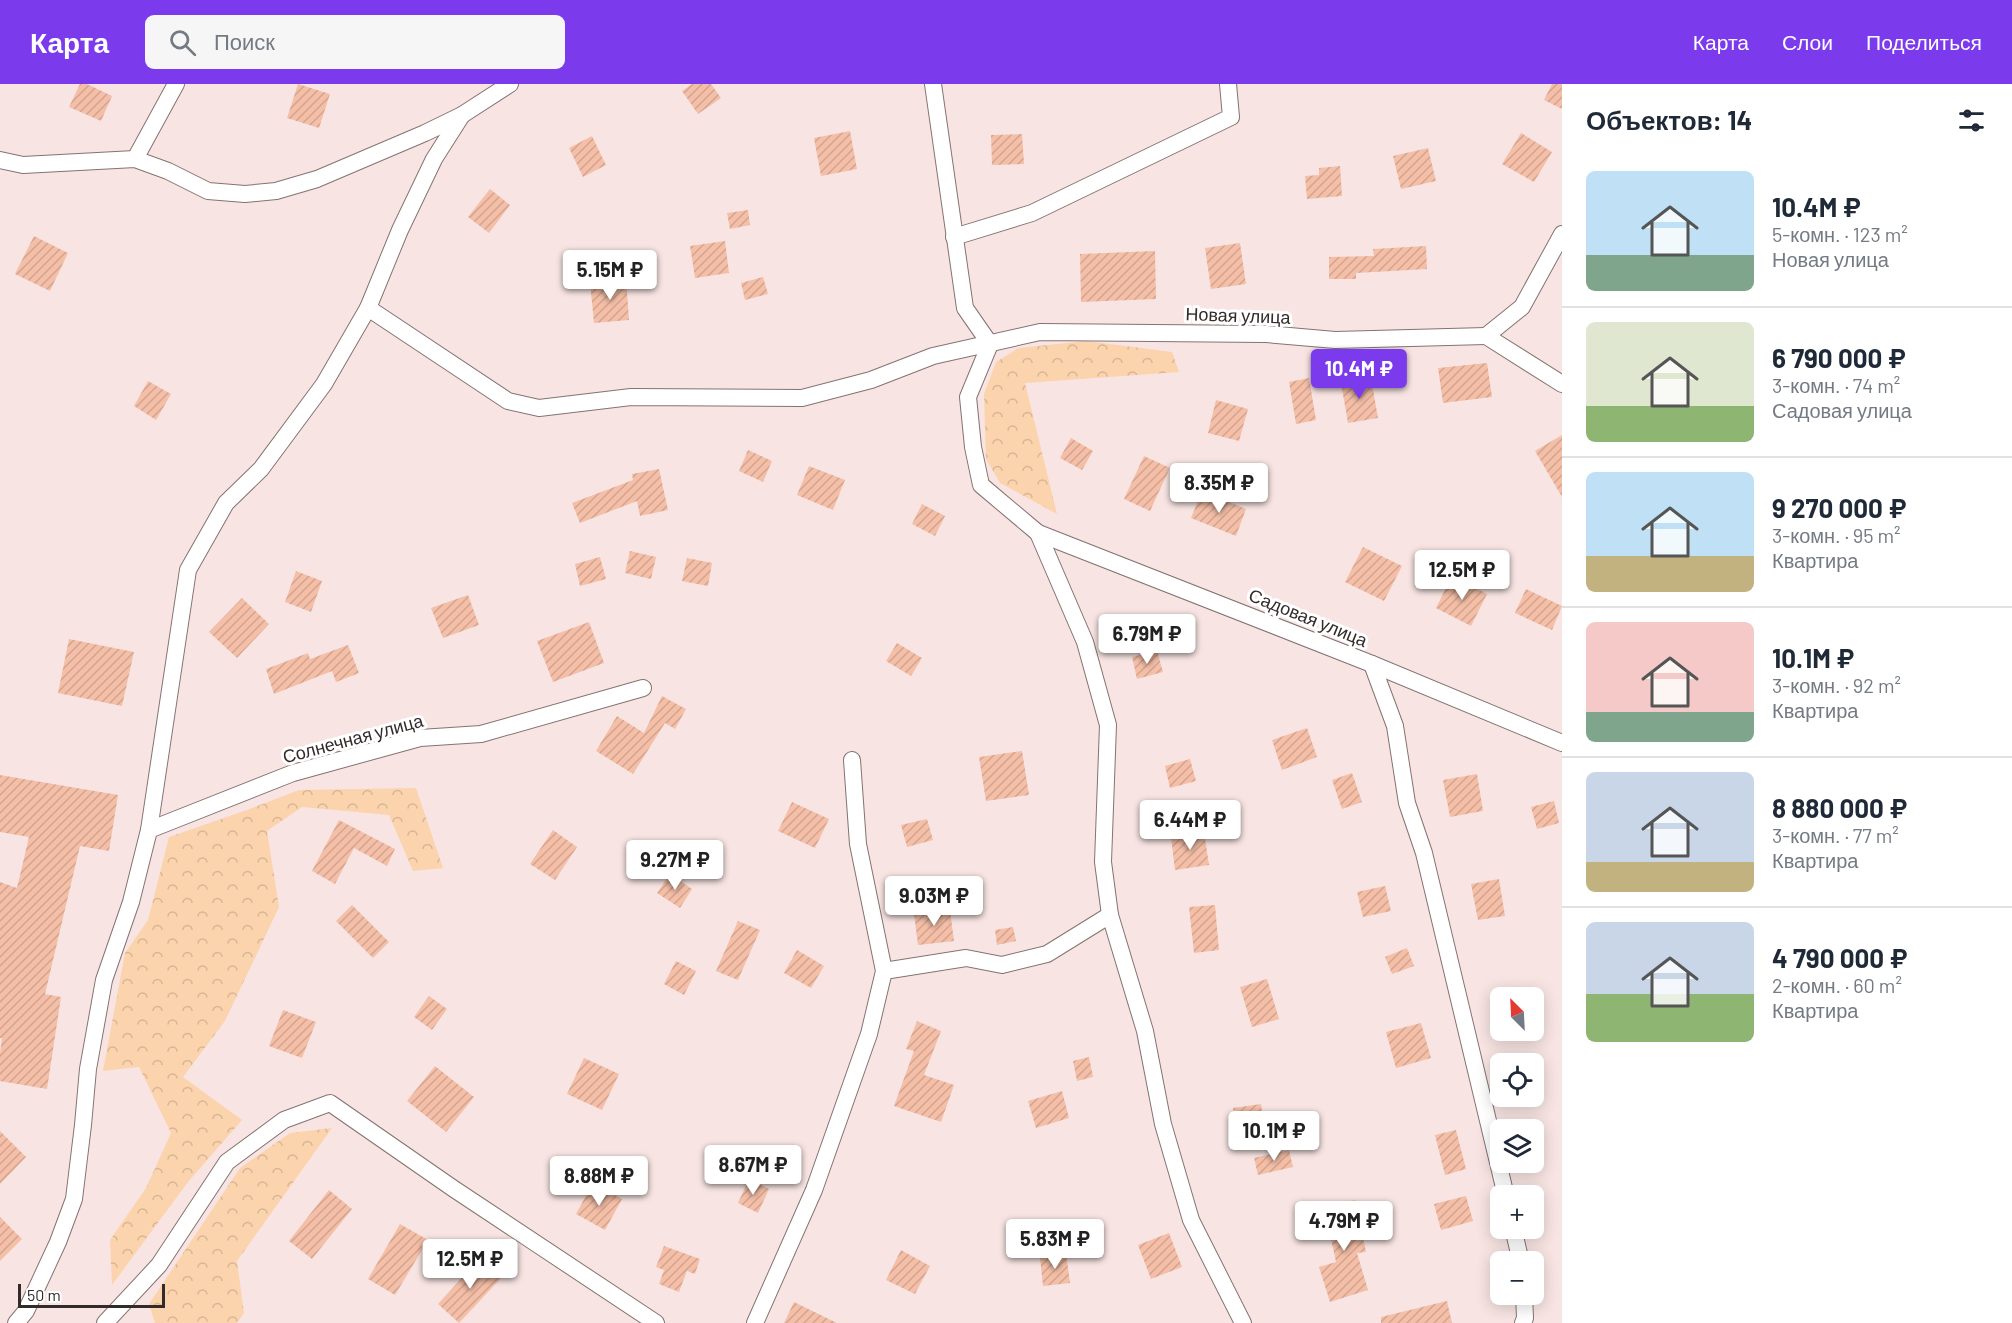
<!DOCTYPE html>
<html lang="ru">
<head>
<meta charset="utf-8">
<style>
  body { margin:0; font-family:Barlow,sans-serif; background:#f6f6f7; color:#1f2937; height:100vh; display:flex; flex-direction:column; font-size:22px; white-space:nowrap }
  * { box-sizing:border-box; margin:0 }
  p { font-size:20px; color:#747a83 }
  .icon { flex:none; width:33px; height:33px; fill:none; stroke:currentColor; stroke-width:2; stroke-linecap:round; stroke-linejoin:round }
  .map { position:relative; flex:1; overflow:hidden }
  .details { display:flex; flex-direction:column; background:#fff; width:450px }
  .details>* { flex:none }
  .needle { width:39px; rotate:336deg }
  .buttons { position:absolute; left:1490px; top:903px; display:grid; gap:12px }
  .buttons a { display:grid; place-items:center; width:54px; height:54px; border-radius:9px; background:#fff; box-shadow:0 3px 15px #0003; font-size:30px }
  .scale { position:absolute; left:18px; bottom:15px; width:147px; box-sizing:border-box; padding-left:6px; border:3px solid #322b2a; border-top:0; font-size:16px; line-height:21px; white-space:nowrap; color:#322b2a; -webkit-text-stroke:4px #fff; paint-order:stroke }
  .price { position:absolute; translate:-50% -51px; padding:0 14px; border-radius:6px; background:#fff; color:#222; font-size:20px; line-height:39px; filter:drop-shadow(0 2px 3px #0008) }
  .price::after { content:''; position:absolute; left:50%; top:36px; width:18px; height:14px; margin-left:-9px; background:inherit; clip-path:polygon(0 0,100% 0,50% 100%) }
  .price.current { background:#7c3aed; color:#fff }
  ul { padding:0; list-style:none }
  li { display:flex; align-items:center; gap:18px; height:150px; padding:0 24px }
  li+li { border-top:2px solid #e0e1e3 }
  li span { display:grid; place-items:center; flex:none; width:168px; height:120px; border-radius:9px; color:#555 }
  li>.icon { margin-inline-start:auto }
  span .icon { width:72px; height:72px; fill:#fffc; stroke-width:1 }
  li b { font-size:26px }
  h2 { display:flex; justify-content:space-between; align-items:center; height:72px; padding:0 24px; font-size:26px }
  header { display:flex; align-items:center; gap:36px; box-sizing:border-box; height:84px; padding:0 30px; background:#7c3aed; color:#fff }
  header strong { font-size:28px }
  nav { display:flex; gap:33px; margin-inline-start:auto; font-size:21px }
  .search { width:420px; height:54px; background:#f6f6f7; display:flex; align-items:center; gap:15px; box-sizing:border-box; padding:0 21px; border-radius:9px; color:#747a83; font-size:22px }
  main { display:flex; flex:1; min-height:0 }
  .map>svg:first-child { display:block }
  .forest { fill:url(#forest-crowns) }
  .building { fill:url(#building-hatch) }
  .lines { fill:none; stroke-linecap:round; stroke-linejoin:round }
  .street-casing { stroke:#847371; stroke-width:18 }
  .street { stroke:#fff; stroke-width:16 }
  .labels { text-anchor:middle; stroke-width:6; stroke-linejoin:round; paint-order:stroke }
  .street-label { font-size:18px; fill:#322b2a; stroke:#fff }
</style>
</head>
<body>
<header>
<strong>Карта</strong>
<div class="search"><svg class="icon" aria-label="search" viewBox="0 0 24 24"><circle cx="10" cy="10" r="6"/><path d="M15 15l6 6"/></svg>Поиск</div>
<nav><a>Карта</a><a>Слои</a><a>Поделиться</a></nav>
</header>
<main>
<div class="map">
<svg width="1562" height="1239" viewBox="0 0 1562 1239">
  <defs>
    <pattern id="forest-crowns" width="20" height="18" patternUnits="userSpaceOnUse" patternTransform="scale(1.5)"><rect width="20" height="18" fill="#fbd3ad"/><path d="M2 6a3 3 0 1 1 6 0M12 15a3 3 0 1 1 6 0" fill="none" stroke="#d8b595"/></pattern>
    <pattern id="building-hatch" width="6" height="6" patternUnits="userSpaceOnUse" patternTransform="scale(1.5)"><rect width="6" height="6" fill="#f5bfa7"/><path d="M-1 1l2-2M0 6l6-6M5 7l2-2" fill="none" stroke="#d2a490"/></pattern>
  </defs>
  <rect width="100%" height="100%" fill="#f8e5e3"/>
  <g class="forest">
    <path d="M 1086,257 L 1172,268 L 1179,288 L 1025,299 L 1057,430 L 1000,399 L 986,375 L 984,310 L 996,278 L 1019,264 Z"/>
    <path d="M 416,704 L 443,784 L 413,787 L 389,731 L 302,723 L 267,747 L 279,823 L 225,937 L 183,993 L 242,1036 L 188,1098 L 112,1201 L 110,1156 L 146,1104 L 171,1049 L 139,983 L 103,987 L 125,869 L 148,836 L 169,753 L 244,727 L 299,706 Z"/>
    <path d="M 332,1044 L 237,1177 L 244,1229 L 237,1239 L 155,1239 L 149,1220 L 240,1084 L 290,1049 Z"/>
  </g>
  <g class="building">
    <path d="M 80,0 L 87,0 L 112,12 L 101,37 L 69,23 Z"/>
    <path d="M 298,0 L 330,10 L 319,44 L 287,34 Z"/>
    <path d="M 692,0 L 711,0 L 721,14 L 698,30 L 682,7 Z"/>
    <path d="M 1552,0 L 1562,0 L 1562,25 L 1544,16 Z"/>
    <path d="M 850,47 L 857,85 L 821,92 L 814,54 Z"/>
    <path d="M 1521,49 L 1552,68 L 1534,98 L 1502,80 Z"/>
    <path d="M 1022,50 L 1024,80 L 992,81 L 991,51 Z"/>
    <path d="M 592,52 L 606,81 L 583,93 L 569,64 Z"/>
    <path d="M 1428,64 L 1436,97 L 1401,105 L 1393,72 Z"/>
    <path d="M 1340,82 L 1342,112 L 1307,115 L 1305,92 L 1319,91 L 1319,84 Z"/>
    <path d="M 490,105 L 510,121 L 489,149 L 468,133 Z"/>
    <path d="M 748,126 L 750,141 L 730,145 L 727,129 Z"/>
    <path d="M 34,152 L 68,169 L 50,207 L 15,190 Z"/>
    <path d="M 725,157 L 729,189 L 695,194 L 690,162 Z"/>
    <path d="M 1240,159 L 1246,200 L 1211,205 L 1205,164 Z"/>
    <path d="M 1426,162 L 1427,185 L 1356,189 L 1356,195 L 1329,195 L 1329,173 L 1374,172 L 1373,165 Z"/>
    <path d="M 1155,167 L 1156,215 L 1081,218 L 1080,170 Z"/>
    <path d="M 763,193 L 768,210 L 745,216 L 741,199 Z"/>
    <path d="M 626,194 L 629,236 L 594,239 L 590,198 Z"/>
    <path d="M 1487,279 L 1492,313 L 1443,319 L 1438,284 Z"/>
    <path d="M 1309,294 L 1316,336 L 1296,340 L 1289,298 Z"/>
    <path d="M 1371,294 L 1378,334 L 1348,339 L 1341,299 Z"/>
    <path d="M 148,297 L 171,310 L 156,336 L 134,322 Z"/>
    <path d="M 1216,316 L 1248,325 L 1239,357 L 1208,349 Z"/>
    <path d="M 1562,351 L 1562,413 L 1535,367 Z"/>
    <path d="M 1071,354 L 1093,367 L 1082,386 L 1060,374 Z"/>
    <path d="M 748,366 L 772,377 L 763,398 L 739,387 Z"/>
    <path d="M 1144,372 L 1170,384 L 1150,427 L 1124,415 Z"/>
    <path d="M 809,382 L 845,396 L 833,426 L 797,411 Z"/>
    <path d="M 659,385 L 668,426 L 640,432 L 637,417 L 580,439 L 572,419 L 633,396 L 632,390 Z"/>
    <path d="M 1202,407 L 1246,425 L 1236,452 L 1191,434 Z"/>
    <path d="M 922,420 L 945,432 L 935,452 L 912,440 Z"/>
    <path d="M 1363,463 L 1402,482 L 1384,517 L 1345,498 Z"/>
    <path d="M 630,467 L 656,473 L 651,495 L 625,489 Z"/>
    <path d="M 600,473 L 606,495 L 580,502 L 575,480 Z"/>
    <path d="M 687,474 L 712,479 L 708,502 L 682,497 Z"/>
    <path d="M 296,487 L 322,497 L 311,528 L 285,518 Z"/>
    <path d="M 1452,492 L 1487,510 L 1471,542 L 1436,524 Z"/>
    <path d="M 1526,505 L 1562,522 L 1552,546 L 1515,529 Z"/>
    <path d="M 468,511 L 479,541 L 443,554 L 431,524 Z"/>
    <path d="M 242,514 L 269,540 L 237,574 L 209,548 Z"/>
    <path d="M 589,538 L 604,579 L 553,598 L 537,557 Z"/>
    <path d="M 69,555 L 134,568 L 122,622 L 58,609 Z"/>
    <path d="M 897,559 L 922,574 L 911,592 L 886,577 Z"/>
    <path d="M 348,561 L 359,589 L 336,598 L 332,587 L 274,610 L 266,585 L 308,569 L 310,575 Z"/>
    <path d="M 1157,567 L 1163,588 L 1137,595 L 1132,573 Z"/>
    <path d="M 662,612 L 686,625 L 675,645 L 665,639 L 633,690 L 596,667 L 617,632 L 644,649 Z"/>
    <path d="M 1307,644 L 1317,673 L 1282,686 L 1272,656 Z"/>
    <path d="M 1022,667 L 1029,711 L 986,717 L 979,673 Z"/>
    <path d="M 1190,675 L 1196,697 L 1170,704 L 1165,682 Z"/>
    <path d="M 1352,689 L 1362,718 L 1342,725 L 1332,696 Z"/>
    <path d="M 1477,690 L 1483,727 L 1450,733 L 1443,696 Z"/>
    <path d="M 0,691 L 118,711 L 109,767 L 80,762 L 45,910 L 61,913 L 47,1005 L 0,997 L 0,969 L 2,954 L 0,954 L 0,798 L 17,804 L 29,753 L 0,748 Z"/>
    <path d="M 1554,717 L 1559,739 L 1537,745 L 1531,723 Z"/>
    <path d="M 792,718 L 829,735 L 815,764 L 778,747 Z"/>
    <path d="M 927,735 L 933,756 L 907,763 L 901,741 Z"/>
    <path d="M 339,736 L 395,765 L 387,782 L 354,764 L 335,800 L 312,787 Z"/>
    <path d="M 553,746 L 577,763 L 555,796 L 530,780 Z"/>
    <path d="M 1204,748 L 1209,781 L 1175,786 L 1171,753 Z"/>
    <path d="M 670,790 L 692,805 L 680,824 L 657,809 Z"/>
    <path d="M 1499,795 L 1505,832 L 1478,836 L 1471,800 Z"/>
    <path d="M 1385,802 L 1391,827 L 1363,833 L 1357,808 Z"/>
    <path d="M 352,821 L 389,858 L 373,874 L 336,837 Z"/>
    <path d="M 1215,821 L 1219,866 L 1194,869 L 1189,823 Z"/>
    <path d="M 950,826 L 954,857 L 918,861 L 914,830 Z"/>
    <path d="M 738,837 L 760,846 L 738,896 L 716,887 Z"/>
    <path d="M 1013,843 L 1016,857 L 997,861 L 995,846 Z"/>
    <path d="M 1407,864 L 1414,882 L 1392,890 L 1385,873 Z"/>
    <path d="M 797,866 L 824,882 L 811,904 L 784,889 Z"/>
    <path d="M 676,877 L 696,887 L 684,911 L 664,900 Z"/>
    <path d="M 1267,895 L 1279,935 L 1252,943 L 1240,903 Z"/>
    <path d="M 429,912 L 447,925 L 432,946 L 414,933 Z"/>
    <path d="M 283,926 L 316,938 L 302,974 L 269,962 Z"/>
    <path d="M 917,937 L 941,947 L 924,991 L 954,1001 L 941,1038 L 894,1022 L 914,967 L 906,965 Z"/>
    <path d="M 1421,939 L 1431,974 L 1396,984 L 1386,948 Z"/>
    <path d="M 1089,973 L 1093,993 L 1077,997 L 1073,977 Z"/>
    <path d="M 584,974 L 619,990 L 602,1026 L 567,1010 Z"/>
    <path d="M 435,982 L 474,1013 L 446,1048 L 407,1017 Z"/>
    <path d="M 1062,1007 L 1069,1034 L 1036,1044 L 1028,1017 Z"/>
    <path d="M 1261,1020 L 1264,1043 L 1236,1046 L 1233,1024 Z"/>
    <path d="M 1456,1046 L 1466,1085 L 1445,1091 L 1435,1051 Z"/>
    <path d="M 0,1047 L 26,1073 L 0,1100 Z"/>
    <path d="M 1289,1066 L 1293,1083 L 1258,1091 L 1254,1074 Z"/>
    <path d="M 749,1095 L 769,1105 L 758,1129 L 738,1119 Z"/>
    <path d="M 593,1099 L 622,1115 L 605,1146 L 576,1130 Z"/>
    <path d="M 329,1106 L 352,1125 L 312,1175 L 289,1157 Z"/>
    <path d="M 1466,1112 L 1473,1137 L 1441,1146 L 1434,1120 Z"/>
    <path d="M 1355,1116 L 1366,1168 L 1357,1169 L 1368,1206 L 1330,1218 L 1319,1183 L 1336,1178 L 1324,1123 Z"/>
    <path d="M 0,1133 L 22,1155 L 0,1177 Z"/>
    <path d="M 400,1140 L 428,1156 L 395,1211 L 368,1195 Z"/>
    <path d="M 1169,1149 L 1182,1183 L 1151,1195 L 1138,1161 Z"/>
    <path d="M 664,1162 L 700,1175 L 695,1190 L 687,1187 L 679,1208 L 659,1200 L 664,1186 L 656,1183 Z"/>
    <path d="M 901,1166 L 930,1182 L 915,1210 L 886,1196 Z"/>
    <path d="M 1066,1169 L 1070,1199 L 1043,1202 L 1040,1173 Z"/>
    <path d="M 481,1173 L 503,1192 L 459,1239 L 438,1220 Z"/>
    <path d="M 1447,1217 L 1452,1239 L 1381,1239 L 1381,1233 Z"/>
    <path d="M 794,1218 L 837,1239 L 784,1239 Z"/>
  </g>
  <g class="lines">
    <defs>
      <g id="street">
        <path d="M 933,0 L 965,224 L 990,260"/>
        <path d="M 135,75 L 176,0"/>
        <path d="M 0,76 L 23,81 L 135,75 L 168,87 L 208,107 L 245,110 L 276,107 L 317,95 L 425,49 L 462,31 L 510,0"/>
        <path d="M 954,153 L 1032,129 L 1231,33 L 1228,0"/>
        <path d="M 368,224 L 508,317 L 539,324 L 631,313 L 802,314 L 871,296 L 933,272 L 1040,248 L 1266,250 L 1335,256 L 1486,252"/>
        <path d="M 1486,252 L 1522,223 L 1562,150"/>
        <path d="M 1486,252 L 1562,300"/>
        <path d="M 990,260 L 968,313 L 973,363 L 981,401 L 1038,449 L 1085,558 L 1108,641 L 1103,778 L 1110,831 L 1145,947 L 1163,1040 L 1191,1136 L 1243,1239"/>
        <path d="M 1038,449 L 1372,580 L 1562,659"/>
        <path d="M 1372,580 L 1395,642 L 1407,719 L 1424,769 L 1506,1112"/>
        <path d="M 149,746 L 293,689 L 420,654 L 481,650 L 643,604"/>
        <path d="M 884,887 L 966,874 L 1002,881 L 1047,870 L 1110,831"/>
        <path d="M 1513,1144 L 1521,1178"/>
        <path d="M 16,1239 L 26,1227 L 58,1158 L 74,1115 L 83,1041 L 88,985 L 104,896 L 131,818 L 149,746 L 188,486 L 226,419 L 261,385 L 324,300 L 368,224 L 400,146 L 434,75 L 462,31"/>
        <path d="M 105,1239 L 159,1181 L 227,1078 L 284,1036 L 330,1019 L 454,1105 L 656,1239"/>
        <path d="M 755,1239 L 814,1106 L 869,950 L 884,887 L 858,760 L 852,676"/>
        <path d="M 1523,1239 L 1525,1234 L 1524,1210"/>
      </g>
    </defs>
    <use href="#street" class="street-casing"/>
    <use href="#street" class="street"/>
  </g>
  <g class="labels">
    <g class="street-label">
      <text transform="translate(1238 232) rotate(2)" y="6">Новая улица</text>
      <text transform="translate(1308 534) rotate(22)" y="6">Садовая улица</text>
      <text transform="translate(353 655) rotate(-15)" y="6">Солнечная улица</text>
    </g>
  </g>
</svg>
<div class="buttons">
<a><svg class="needle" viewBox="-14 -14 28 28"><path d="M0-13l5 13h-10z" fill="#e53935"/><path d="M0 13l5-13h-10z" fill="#747a83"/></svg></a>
<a><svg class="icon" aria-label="locate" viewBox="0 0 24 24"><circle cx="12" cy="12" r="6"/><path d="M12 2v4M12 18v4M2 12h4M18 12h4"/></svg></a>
<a><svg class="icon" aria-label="layers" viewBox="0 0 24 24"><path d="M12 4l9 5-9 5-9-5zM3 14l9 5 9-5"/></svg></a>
<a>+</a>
<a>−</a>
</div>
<div class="scale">50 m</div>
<b class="price" style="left:610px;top:217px">5.15M ₽</b>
<b class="price current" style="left:1359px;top:316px">10.4M ₽</b>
<b class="price" style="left:1219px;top:430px">8.35M ₽</b>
<b class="price" style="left:1462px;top:517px">12.5M ₽</b>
<b class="price" style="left:1147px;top:581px">6.79M ₽</b>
<b class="price" style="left:1190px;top:767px">6.44M ₽</b>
<b class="price" style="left:675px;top:807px">9.27M ₽</b>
<b class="price" style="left:934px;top:843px">9.03M ₽</b>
<b class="price" style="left:1274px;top:1078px">10.1M ₽</b>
<b class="price" style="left:753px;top:1112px">8.67M ₽</b>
<b class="price" style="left:599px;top:1123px">8.88M ₽</b>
<b class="price" style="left:1344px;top:1168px">4.79M ₽</b>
<b class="price" style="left:1055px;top:1186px">5.83M ₽</b>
<b class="price" style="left:470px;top:1206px">12.5M ₽</b>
</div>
<section class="details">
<h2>Объектов: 14<svg class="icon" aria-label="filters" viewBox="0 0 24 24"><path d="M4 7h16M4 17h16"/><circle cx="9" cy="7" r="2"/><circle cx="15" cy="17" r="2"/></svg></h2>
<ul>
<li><span style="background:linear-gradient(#bfe0f5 70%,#7fa58c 0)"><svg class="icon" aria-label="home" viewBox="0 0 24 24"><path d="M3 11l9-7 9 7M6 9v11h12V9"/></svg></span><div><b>10.4M ₽</b><p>5-комн. · 123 m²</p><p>Новая улица</p></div></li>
<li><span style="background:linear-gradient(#dfe7d0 70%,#8fb573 0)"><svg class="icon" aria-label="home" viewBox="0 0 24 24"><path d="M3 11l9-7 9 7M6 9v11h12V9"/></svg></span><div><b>6 790 000 ₽</b><p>3-комн. · 74 m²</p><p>Садовая улица</p></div></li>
<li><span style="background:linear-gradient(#bfe0f5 70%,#c2b280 0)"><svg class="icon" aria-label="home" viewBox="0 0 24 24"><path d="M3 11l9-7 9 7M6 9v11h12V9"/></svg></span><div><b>9 270 000 ₽</b><p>3-комн. · 95 m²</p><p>Квартира</p></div></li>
<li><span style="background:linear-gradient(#f6c9c9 75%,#7fa58c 0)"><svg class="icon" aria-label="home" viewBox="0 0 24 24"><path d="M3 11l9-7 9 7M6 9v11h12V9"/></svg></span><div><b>10.1M ₽</b><p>3-комн. · 92 m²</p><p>Квартира</p></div></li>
<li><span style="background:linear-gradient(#c9d6e8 75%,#c2b280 0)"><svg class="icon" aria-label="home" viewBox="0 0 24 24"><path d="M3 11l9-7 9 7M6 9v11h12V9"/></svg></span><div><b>8 880 000 ₽</b><p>3-комн. · 77 m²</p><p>Квартира</p></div></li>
<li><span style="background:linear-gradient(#c9d6e8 60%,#8fb573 0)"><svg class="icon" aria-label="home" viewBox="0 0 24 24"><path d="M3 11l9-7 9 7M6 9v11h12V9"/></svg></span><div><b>4 790 000 ₽</b><p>2-комн. · 60 m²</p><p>Квартира</p></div></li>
</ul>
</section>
</main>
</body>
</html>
